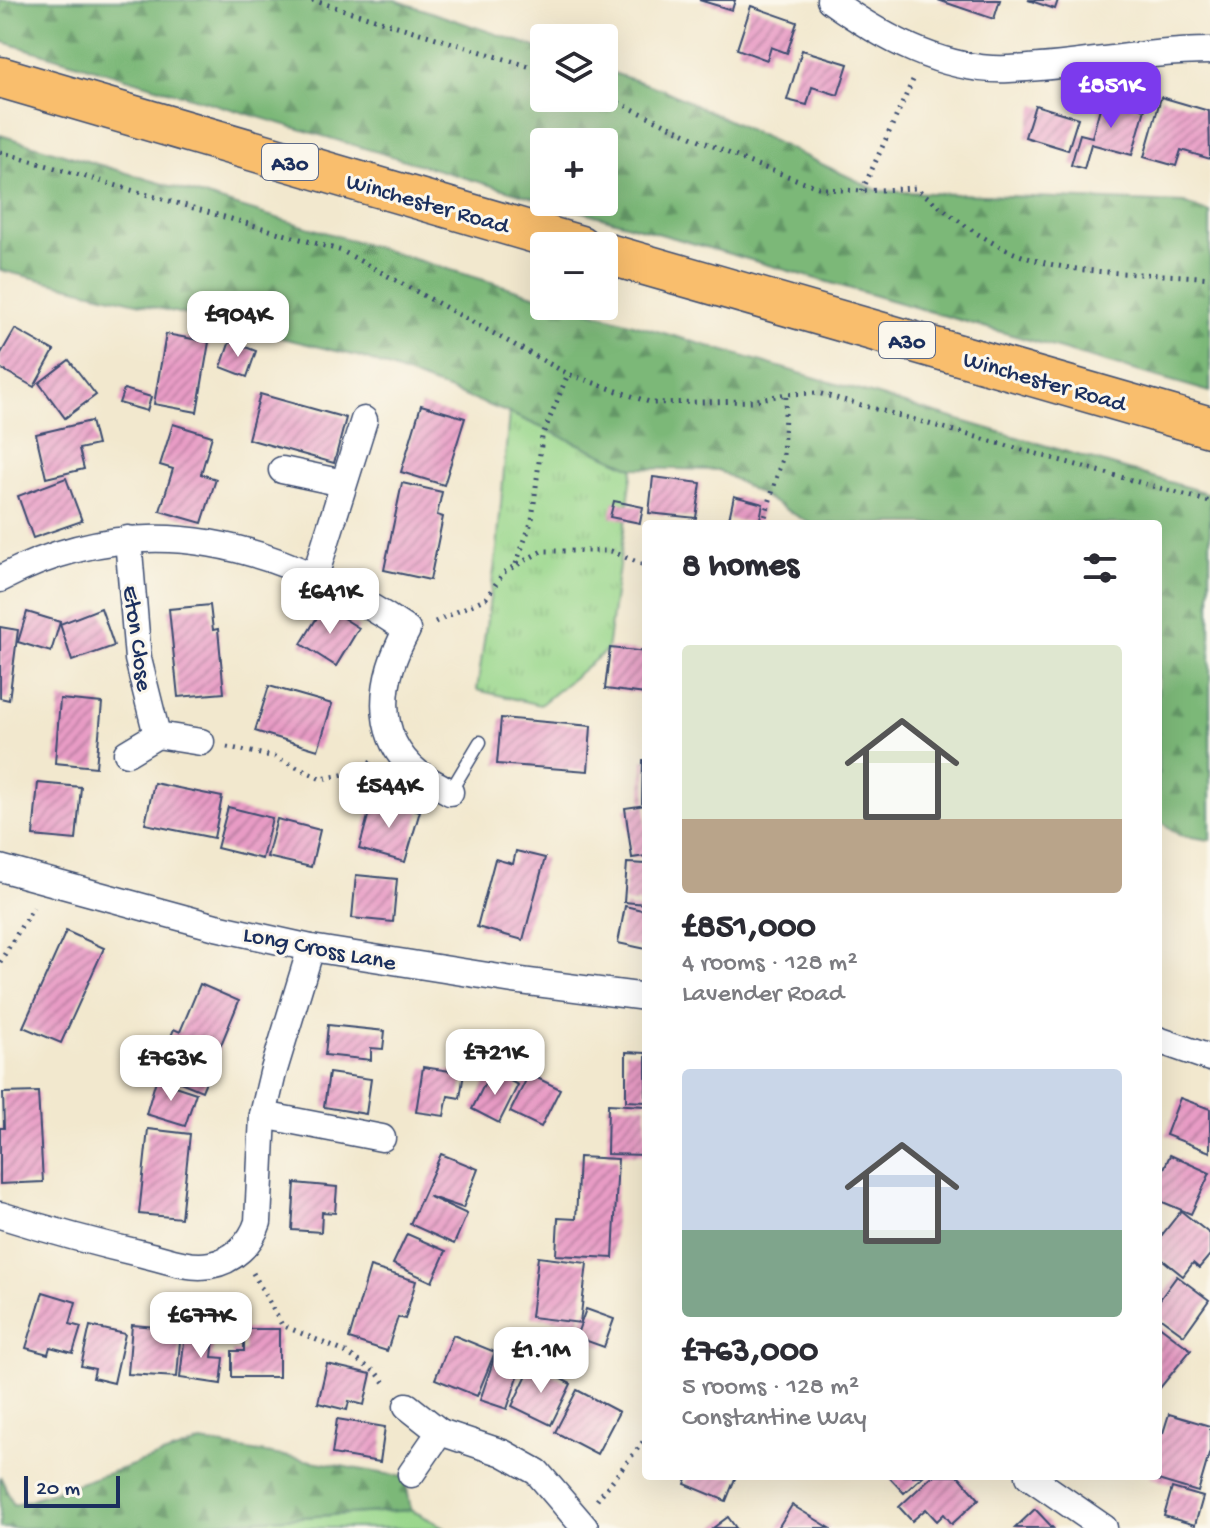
<!DOCTYPE html>
<html lang="en">
<head>
<meta charset="utf-8">
<style>
  body { margin:0; font-family:"Gochi Hand",sans-serif; background:#f2f2f3; color:#2b2b33; height:100vh; display:flex; flex-direction:column; font-size:30px; white-space:nowrap }
  * { box-sizing:border-box; margin:0 }
  p { font-size:26px; color:#7c7c81 }
  .icon { flex:none; width:44px; height:44px; fill:none; stroke:currentColor; stroke-width:2; stroke-linecap:round; stroke-linejoin:round }
  .map { position:relative; flex:1; overflow:hidden }
  .panel { position:absolute; left:642px; top:520px; width:520px; height:960px; display:flex; flex-direction:column; background:#fff; border-radius:8px; box-shadow:0 8px 32px #0002 }
  .panel>* { flex:none }
  .fabs { position:absolute; left:530px; top:24px; display:grid; gap:16px }
  .fabs a { display:grid; place-items:center; width:88px; height:88px; border-radius:8px; background:#fff; box-shadow:0 8px 32px #0002; font-size:40px }
  .scale { position:absolute; left:24px; bottom:20px; width:96px; box-sizing:border-box; padding-left:8px; border:4px solid #1b2f5e; border-top:0; font-size:22px; line-height:28px; white-space:nowrap; color:#1b2f5e; -webkit-text-stroke:6px #fbf7ec; paint-order:stroke }
  .price { position:absolute; translate:-50% -68px; padding:0 18px; border-radius:16px; background:#fff; color:#222; font-size:26px; line-height:52px; filter:drop-shadow(0 2px 4px #0008) }
  .price::after { content:''; position:absolute; left:50%; top:48px; width:24px; height:18px; margin-left:-12px; background:inherit; clip-path:polygon(0 0,100% 0,50% 100%) }
  .price.active { background:#7c3aed; color:#fff }
  ul { padding:0; list-style:none }
  li { display:grid; align-content:center; gap:16px; height:424px; padding:0 40px }
  li span { display:grid; place-items:center; height:248px; border-radius:8px; color:#555 }
  li>.icon { margin-inline-start:auto }
  span .icon { width:144px; height:144px; fill:#fffc; stroke-width:1 }
  li b { font-size:34px }
  h2 { display:flex; justify-content:space-between; align-items:center; height:96px; padding:0 40px; font-size:34px }
  .map>svg:first-child { display:block }
  .grass { fill:url(#grass-tufts); stroke:#5a8375; stroke-width:2 }
  .forest { fill:url(#forest-firs); stroke:#4b746b; stroke-width:2 }
  .building { fill:url(#building-hatch) }
  .lines { fill:none; stroke-linecap:round; stroke-linejoin:round }
  .service-casing { stroke:#3b4b6f; stroke-width:15 }
  .minor-casing { stroke:#3b4b6f; stroke-width:29 }
  .primary-casing { stroke:#3b4b6f; stroke-width:43 }
  .path { stroke:#3b4b6f; stroke-width:5; stroke-dasharray:2 6; stroke-linecap:butt }
  .service { stroke:#fff; stroke-width:12 }
  .minor { stroke:#fff; stroke-width:26 }
  .primary { stroke:#f9be6d; stroke-width:40 }
  .labels { text-anchor:middle; stroke-width:6; stroke-linejoin:round; paint-order:stroke }
  .shield { fill:#fbf7ec; stroke:#5e6b89; stroke-width:2 }
  .shield-label { font-size:22px; font-weight:bold; fill:#1b2f5e }
  .street-label { font-size:24px; fill:#1b2f5e; stroke:#fbf7ec }
</style>
</head>
<body>
<div class="map">
<svg width="1210" height="1528" viewBox="0 0 1210 1528">
  <defs>
    <pattern id="grass-tufts" width="24" height="20" patternUnits="userSpaceOnUse" patternTransform="scale(2)"><rect width="24" height="20" fill="#9ad78c"/><path d="M3 7l-1-3M5 7V3M7 7l1-3M15 17l-1-3M17 17v-4M19 17l1-3" fill="none" stroke="#84b97b"/></pattern>
    <pattern id="forest-firs" width="22" height="20" patternUnits="userSpaceOnUse" patternTransform="scale(2)"><rect width="22" height="20" fill="#7bb878"/><path d="M5 1l3.5 6h-7zM16 11l3.5 6h-7z" fill="#649666"/></pattern>
    <pattern id="building-hatch" width="6" height="6" patternUnits="userSpaceOnUse" patternTransform="scale(2)"><rect width="6" height="6" fill="#e89bc5"/><path d="M-1 1l2-2M0 6l6-6M5 7l2-2" fill="none" stroke="#bb7fa3"/></pattern>
  </defs>
  <rect width="100%" height="100%" fill="#fbf7ec"/>
  <filter id="ink" filterUnits="userSpaceOnUse"><feTurbulence type="fractalNoise" baseFrequency=".0125" numOctaves="2"/><feDisplacementMap in="SourceGraphic" scale="16" xChannelSelector="R" yChannelSelector="G"/><feConvolveMatrix kernelMatrix="1 2 1 2 8 2 1 2 1" color-interpolation-filters="sRGB"/></filter>
  <filter id="wash" filterUnits="userSpaceOnUse"><feTurbulence type="fractalNoise" baseFrequency=".006" numOctaves="4" result="noise"/><feDisplacementMap in="SourceGraphic" scale="32" xChannelSelector="R" yChannelSelector="G"/><feGaussianBlur stdDeviation="1.8" result="paint"/><feColorMatrix in="noise" values="0 0 0 0 0 0 0 0 0 0 0 0 0 0 0 0 0 1.4 0 .05"/><feComposite in="paint" operator="in"/></filter>
  <g filter="url(#wash)">
    <rect width="100%" height="100%" fill="#f2e8ce"/>
    <g class="grass">
      <path d="M 509,413 L 633,468 L 607,650 L 540,705 L 477,690 L 497,549 Z"/>
      <path d="M 411,1510 L 446,1528 L 186,1528 L 192,1524 Z"/>
    </g>
    <g class="forest">
      <path d="M 0,0 L 395,0 L 544,50 L 544,98 L 604,98 L 604,70 L 664,90 L 879,191 L 1184,203 L 1210,213 L 1210,392 L 549,202 L 604,202 L 604,142 L 544,142 L 544,201 L 0,41 Z"/>
      <path d="M 0,135 L 544,298 L 544,306 L 572,306 L 1210,494 L 1210,840 L 1179,835 L 1158,819 L 1158,524 L 811,524 L 718,470 L 633,468 L 509,413 L 361,357 L 0,270 Z"/>
      <path d="M 201,1442 L 405,1477 L 411,1510 L 193,1524 L 186,1528 L 0,1528 L 0,1476 L 14,1505 Z"/>
    </g>
    <g id="blocks">
      <g class="building">
        <path d="M 699,0 L 735,0 L 732,10 Z"/>
        <path d="M 938,0 L 1000,0 L 994,19 Z"/>
        <path d="M 1028,0 L 1058,0 L 1055,9 Z"/>
        <path d="M 751,6 L 797,22 L 787,53 L 771,47 L 767,60 L 737,49 Z"/>
        <path d="M 802,50 L 848,64 L 838,95 L 812,87 L 807,105 L 787,100 Z"/>
        <path d="M 1103,97 L 1145,109 L 1132,155 L 1091,144 L 1084,169 L 1071,165 L 1080,134 L 1092,137 Z"/>
        <path d="M 1161,97 L 1209,111 L 1210,159 L 1181,150 L 1176,166 L 1144,157 Z"/>
        <path d="M 1035,105 L 1078,118 L 1068,150 L 1025,137 Z"/>
        <path d="M 15,329 L 54,351 L 34,387 L 0,368 L 0,355 Z"/>
        <path d="M 166,334 L 209,342 L 197,412 L 154,404 Z"/>
        <path d="M 230,341 L 256,351 L 247,377 L 221,367 Z"/>
        <path d="M 69,360 L 96,395 L 65,418 L 39,383 Z"/>
        <path d="M 124,389 L 151,397 L 147,411 L 119,403 Z"/>
        <path d="M 260,394 L 346,418 L 334,463 L 248,439 Z"/>
        <path d="M 421,405 L 465,418 L 444,485 L 401,472 Z"/>
        <path d="M 91,421 L 97,445 L 79,449 L 84,469 L 46,478 L 36,434 Z"/>
        <path d="M 173,424 L 212,436 L 201,474 L 216,479 L 202,523 L 160,511 L 173,469 L 160,465 Z"/>
        <path d="M 653,477 L 701,483 L 696,518 L 649,513 Z"/>
        <path d="M 66,478 L 82,521 L 33,538 L 18,496 Z"/>
        <path d="M 402,483 L 442,492 L 437,515 L 443,517 L 430,580 L 384,570 Z"/>
        <path d="M 734,496 L 763,504 L 759,524 L 729,519 Z"/>
        <path d="M 614,501 L 643,507 L 640,523 L 610,517 Z"/>
        <path d="M 210,605 L 213,630 L 218,629 L 224,693 L 178,697 L 169,609 Z"/>
        <path d="M 324,606 L 359,628 L 336,666 L 301,644 Z"/>
        <path d="M 101,608 L 114,646 L 72,661 L 60,624 Z"/>
        <path d="M 27,612 L 60,622 L 51,652 L 18,642 Z"/>
        <path d="M 0,627 L 18,630 L 9,700 L 0,698 Z"/>
        <path d="M 610,648 L 646,652 L 646,694 L 605,689 Z"/>
        <path d="M 269,686 L 332,704 L 318,750 L 255,731 Z"/>
        <path d="M 60,699 L 102,703 L 96,767 L 55,763 Z"/>
        <path d="M 501,718 L 591,726 L 588,771 L 497,764 Z"/>
        <path d="M 643,760 L 646,760 L 646,803 L 642,803 Z"/>
        <path d="M 38,783 L 81,787 L 76,840 L 33,836 Z"/>
        <path d="M 154,783 L 222,797 L 214,838 L 145,824 Z"/>
        <path d="M 373,798 L 420,811 L 405,862 L 359,849 Z"/>
        <path d="M 646,805 L 646,856 L 632,858 L 625,808 Z"/>
        <path d="M 228,807 L 272,818 L 262,859 L 217,848 Z"/>
        <path d="M 277,819 L 320,830 L 311,867 L 267,857 Z"/>
        <path d="M 516,851 L 545,858 L 523,940 L 477,927 L 495,859 L 513,864 Z"/>
        <path d="M 627,863 L 646,864 L 646,904 L 624,902 Z"/>
        <path d="M 356,875 L 397,879 L 393,922 L 352,918 Z"/>
        <path d="M 625,906 L 646,911 L 646,949 L 618,943 Z"/>
        <path d="M 66,931 L 104,948 L 61,1043 L 23,1027 Z"/>
        <path d="M 200,984 L 239,1001 L 202,1091 L 156,1072 L 174,1029 L 180,1032 Z"/>
        <path d="M 328,1025 L 385,1031 L 383,1049 L 371,1048 L 371,1060 L 325,1055 Z"/>
        <path d="M 626,1052 L 646,1053 L 646,1102 L 626,1101 Z"/>
        <path d="M 423,1067 L 464,1073 L 460,1098 L 448,1096 L 444,1116 L 416,1112 Z"/>
        <path d="M 491,1071 L 518,1085 L 499,1123 L 472,1109 Z"/>
        <path d="M 329,1073 L 371,1079 L 366,1114 L 324,1107 Z"/>
        <path d="M 529,1074 L 560,1089 L 541,1127 L 510,1112 Z"/>
        <path d="M 156,1080 L 196,1093 L 185,1126 L 146,1114 Z"/>
        <path d="M 38,1092 L 43,1182 L 0,1184 L 0,1128 L 4,1128 L 3,1093 Z"/>
        <path d="M 1180,1098 L 1210,1109 L 1210,1152 L 1166,1135 Z"/>
        <path d="M 608,1104 L 646,1106 L 646,1155 L 607,1154 Z"/>
        <path d="M 148,1129 L 190,1134 L 181,1218 L 139,1214 Z"/>
        <path d="M 441,1154 L 478,1169 L 463,1208 L 428,1196 L 467,1214 L 454,1244 L 410,1224 Z"/>
        <path d="M 1170,1155 L 1210,1173 L 1191,1214 L 1158,1200 L 1158,1182 Z"/>
        <path d="M 579,1157 L 618,1159 L 613,1258 L 556,1255 L 558,1218 L 576,1219 Z"/>
        <path d="M 295,1183 L 337,1187 L 335,1213 L 322,1212 L 321,1232 L 292,1230 Z"/>
        <path d="M 1181,1211 L 1210,1234 L 1210,1255 L 1199,1268 L 1193,1263 L 1183,1276 L 1158,1256 L 1158,1240 Z"/>
        <path d="M 407,1234 L 446,1251 L 432,1282 L 393,1264 Z"/>
        <path d="M 538,1257 L 587,1263 L 580,1323 L 531,1317 Z"/>
        <path d="M 370,1267 L 416,1281 L 405,1319 L 398,1317 L 387,1351 L 349,1339 Z"/>
        <path d="M 1177,1276 L 1209,1300 L 1184,1335 L 1158,1316 L 1158,1302 Z"/>
        <path d="M 43,1292 L 76,1302 L 70,1324 L 81,1327 L 73,1353 L 50,1347 L 48,1354 L 26,1348 Z"/>
        <path d="M 586,1309 L 614,1319 L 604,1347 L 576,1337 Z"/>
        <path d="M 132,1325 L 181,1329 L 177,1377 L 128,1374 Z"/>
        <path d="M 1158,1325 L 1191,1350 L 1160,1388 L 1158,1387 Z"/>
        <path d="M 90,1326 L 125,1334 L 114,1383 L 93,1378 L 95,1369 L 81,1366 Z"/>
        <path d="M 244,1329 L 279,1329 L 279,1377 L 232,1377 L 232,1351 L 244,1351 Z"/>
        <path d="M 185,1334 L 214,1338 L 212,1357 L 224,1358 L 221,1384 L 180,1378 Z"/>
        <path d="M 453,1335 L 495,1352 L 477,1396 L 435,1379 Z"/>
        <path d="M 497,1350 L 524,1359 L 507,1409 L 480,1400 Z"/>
        <path d="M 327,1364 L 371,1374 L 364,1405 L 349,1401 L 347,1410 L 318,1403 Z"/>
        <path d="M 532,1364 L 571,1384 L 551,1425 L 512,1406 Z"/>
        <path d="M 577,1390 L 619,1412 L 597,1454 L 555,1432 Z"/>
        <path d="M 1169,1414 L 1210,1426 L 1210,1451 L 1198,1492 L 1148,1477 L 1158,1476 L 1158,1432 L 1163,1433 Z"/>
        <path d="M 337,1419 L 385,1427 L 380,1462 L 332,1454 Z"/>
        <path d="M 688,1476 L 736,1476 L 726,1501 L 685,1484 Z"/>
        <path d="M 888,1476 L 923,1476 L 904,1493 Z"/>
        <path d="M 932,1476 L 959,1476 L 979,1499 L 952,1524 L 944,1514 L 937,1521 L 926,1509 L 912,1521 L 899,1507 Z"/>
        <path d="M 1172,1488 L 1203,1497 L 1195,1525 L 1164,1516 Z"/>
        <path d="M 792,1505 L 830,1528 L 778,1528 Z"/>
        <path d="M 1035,1509 L 1053,1528 L 1015,1528 Z"/>
        <path d="M 728,1517 L 736,1528 L 713,1528 Z"/>
      </g>
    </g>
  </g>
  <g filter="url(#ink)">
    <use href="#blocks" fill-opacity="0" stroke="#3b4b6f" stroke-width="2"/>
    <g class="lines">
      <defs>
        <path id="service" d="M 450,792 L 480,742"/>
        <g id="minor">
          <path d="M 830,0 C 881,37 944,72 1009,69 C 1077,67 1141,51 1210,51"/>
          <path d="M 282,470 L 343,483"/>
          <path d="M 128,539 L 138,659 L 157,735"/>
          <path d="M 315,576 L 364,420"/>
          <path d="M 0,579 C 145,503 279,543 407,630 C 381,676 371,735 418,773 C 427,780 440,786 450,792"/>
          <path d="M 127,753 L 157,735 L 201,742"/>
          <path d="M 0,868 L 216,927 L 311,948 L 513,980 L 646,997"/>
          <path d="M 1158,1040 L 1210,1058"/>
          <path d="M 263,1115 L 382,1138"/>
          <path d="M 0,1215 C 48,1230 95,1243 143,1254 C 164,1259 189,1269 210,1265 C 233,1261 251,1244 258,1222 L 263,1115 L 273,1073 L 311,948"/>
          <path d="M 407,1406 L 440,1432 L 411,1474"/>
          <path d="M 440,1432 L 503,1453 L 537,1472 L 585,1528"/>
          <path d="M 1029,1476 L 1104,1528"/>
        </g>
        <g id="primary">
          <path d="M 0,77 L 580,246"/>
          <path d="M 604,253 L 1210,427"/>
        </g>
      </defs>
      <use href="#service" class="service-casing"/>
      <use href="#minor" class="minor-casing"/>
      <use href="#primary" class="primary-casing"/>
      <g class="path">
        <path d="M 312,0 L 544,71"/>
        <path d="M 604,96 L 748,162 L 824,189 L 862,191 L 916,188 C 942,208 968,230 997,245 C 1061,279 1140,271 1210,278"/>
        <path d="M 0,152 L 342,251 L 568,374 L 652,403 L 752,401 L 786,394 L 818,393 L 1210,502"/>
        <path d="M 862,191 L 913,80"/>
        <path d="M 763,524 L 783,455 L 786,394"/>
        <path d="M 516,564 L 532,520 L 542,437 L 568,374"/>
        <path d="M 435,622 L 486,598 L 504,572 L 542,551 L 611,551 L 646,566"/>
        <path d="M 227,747 L 275,757 L 321,779 L 357,772 L 374,760"/>
        <path d="M 0,962 L 33,907"/>
        <path d="M 253,1273 L 282,1325 L 345,1352 L 377,1373 L 387,1385"/>
        <path d="M 597,1500 L 646,1438"/>
      </g>
      <use href="#service" class="service"/>
      <use href="#minor" class="minor"/>
      <use href="#primary" class="primary"/>
    </g>
  </g>
  <g class="labels">
    <g class="shield">
      <rect x="262" y="144" width="56" height="36" rx="6"/>
      <rect x="879" y="322" width="56" height="36" rx="6"/>
    </g>
    <g class="shield-label">
      <text x="290" y="170">A30</text>
      <text x="907" y="348">A30</text>
    </g>
    <g class="street-label">
      <text transform="translate(428 202) rotate(16)" y="8">Winchester Road</text>
      <text transform="translate(1045 380) rotate(16)" y="8">Winchester Road</text>
      <text transform="translate(139 638) rotate(82)" y="8">Eton Close</text>
      <text transform="translate(320 947) rotate(11)" y="8">Long Cross Lane</text>
    </g>
  </g>
</svg>
<div class="fabs">
<a><svg class="icon" aria-label="layers" viewBox="0 0 24 24"><path d="M12 4l9 5-9 5-9-5zM3 14l9 5 9-5"/></svg></a>
<a>+</a>
<a>−</a>
</div>
<div class="scale">20 m</div>
<b class="price active" style="left:1111px;top:130px">£851K</b>
<b class="price" style="left:238px;top:359px">£904K</b>
<b class="price" style="left:330px;top:636px">£641K</b>
<b class="price" style="left:389px;top:830px">£544K</b>
<b class="price" style="left:495px;top:1097px">£721K</b>
<b class="price" style="left:171px;top:1103px">£763K</b>
<b class="price" style="left:201px;top:1360px">£677K</b>
<b class="price" style="left:541px;top:1395px">£1.1M</b>
<section class="panel">
<h2>8 homes<svg class="icon" aria-label="filters" viewBox="0 0 24 24"><path d="M4 7h16M4 17h16"/><circle cx="9" cy="7" r="2"/><circle cx="15" cy="17" r="2"/></svg></h2>
<ul>
<li><span style="background:linear-gradient(#dfe7d0 70%,#b9a48a 0)"><svg class="icon" aria-label="home" viewBox="0 0 24 24"><path d="M3 11l9-7 9 7M6 9v11h12V9"/></svg></span><div><b>£851,000</b><p>4 rooms · 128 m²</p><p>Lavender Road</p></div></li>
<li><span style="background:linear-gradient(#c9d6e8 65%,#7fa58c 0)"><svg class="icon" aria-label="home" viewBox="0 0 24 24"><path d="M3 11l9-7 9 7M6 9v11h12V9"/></svg></span><div><b>£763,000</b><p>5 rooms · 128 m²</p><p>Constantine Way</p></div></li>
</ul>
</section>
</div>
</body>
</html>
